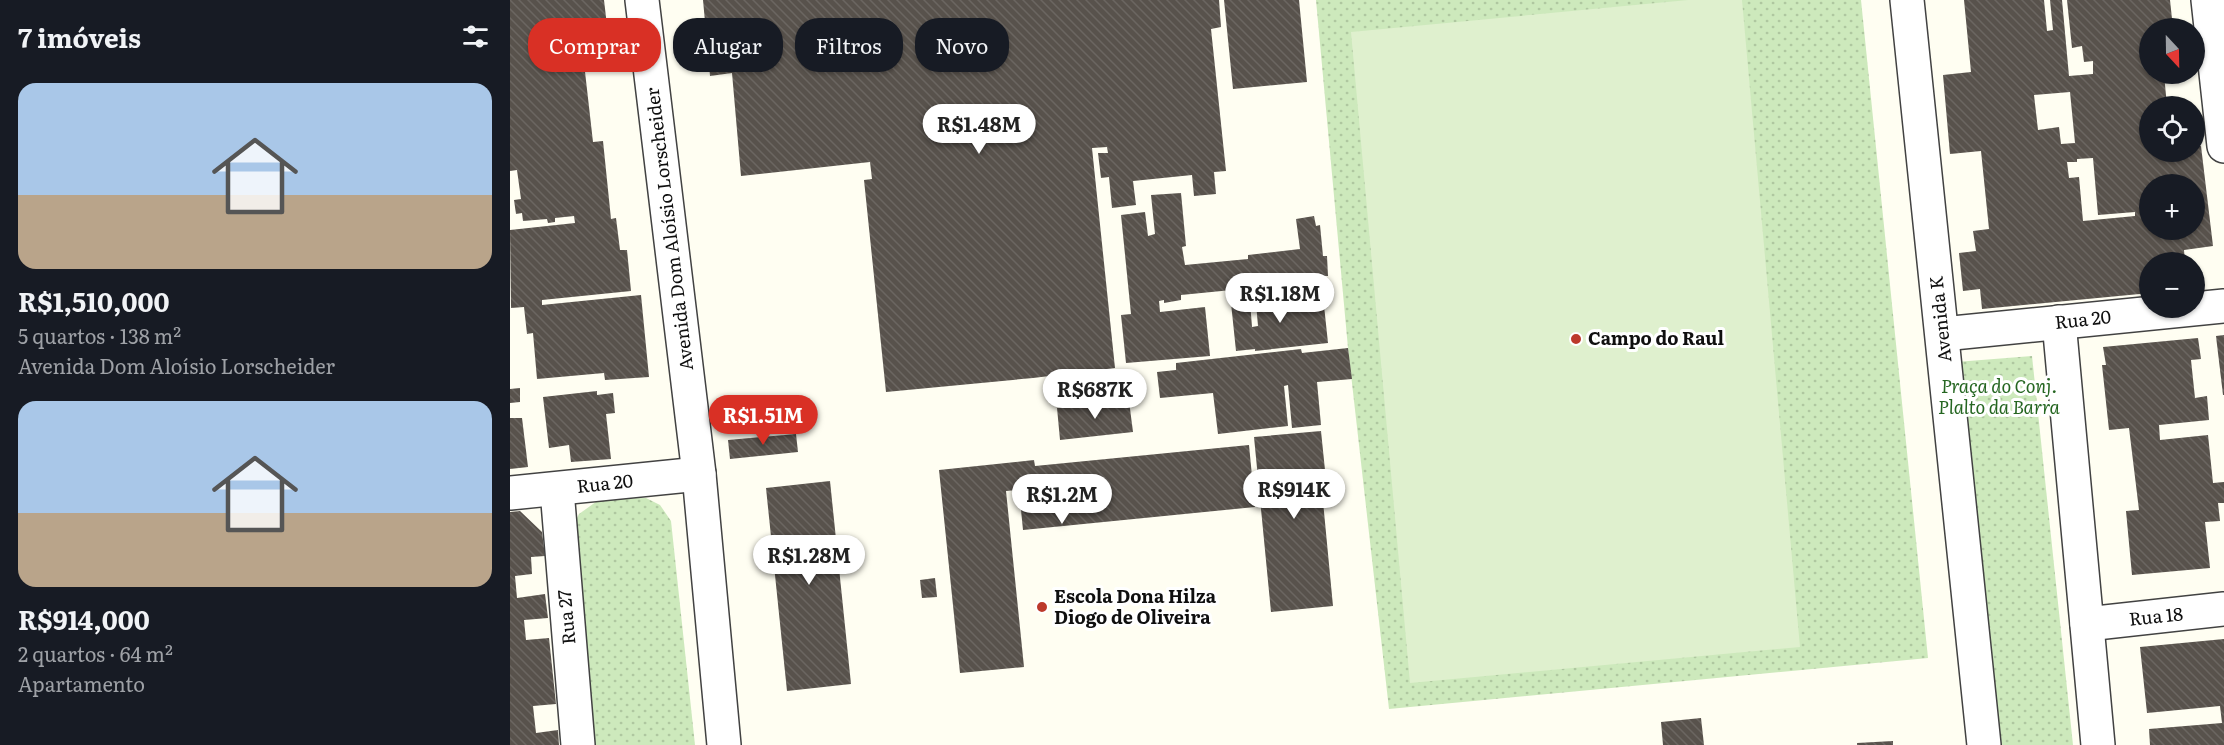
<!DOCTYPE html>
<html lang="pt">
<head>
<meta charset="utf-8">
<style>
  body { margin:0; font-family:Literata,serif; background:#242831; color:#f1f3f6; height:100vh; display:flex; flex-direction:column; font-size:22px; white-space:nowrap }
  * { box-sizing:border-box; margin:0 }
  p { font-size:20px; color:#9ea1a6 }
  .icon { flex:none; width:33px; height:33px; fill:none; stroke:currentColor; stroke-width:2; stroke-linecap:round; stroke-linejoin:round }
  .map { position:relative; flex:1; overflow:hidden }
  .details { display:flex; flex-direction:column; background:#171b24; width:510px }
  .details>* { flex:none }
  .hud { position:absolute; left:18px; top:18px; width:570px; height:54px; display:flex; gap:12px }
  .needle { width:39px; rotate:158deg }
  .fabs { position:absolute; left:1629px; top:18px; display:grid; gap:12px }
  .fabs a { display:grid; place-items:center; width:66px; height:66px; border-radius:50%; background:#171b24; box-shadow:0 2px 4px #0004; font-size:30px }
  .price { position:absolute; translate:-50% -51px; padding:0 14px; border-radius:21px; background:#fff; color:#222; font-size:20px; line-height:39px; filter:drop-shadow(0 2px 3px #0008) }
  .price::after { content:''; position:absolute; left:50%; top:36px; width:18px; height:14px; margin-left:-9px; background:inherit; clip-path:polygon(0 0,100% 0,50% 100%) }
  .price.active { background:#d93025; color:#fff }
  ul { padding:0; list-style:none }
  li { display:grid; align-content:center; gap:12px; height:318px; padding:0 18px }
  li span { display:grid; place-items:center; height:186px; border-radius:18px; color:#555 }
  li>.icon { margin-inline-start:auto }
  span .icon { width:108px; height:108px; fill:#fffc; stroke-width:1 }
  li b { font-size:26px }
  h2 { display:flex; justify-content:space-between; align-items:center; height:72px; padding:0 18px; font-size:26px }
  .tag { padding:0 21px; border-radius:24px; background:#171b24; box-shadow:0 2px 4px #0004; font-size:21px; line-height:54px }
  .tag.active { background:#d93025; color:#fff }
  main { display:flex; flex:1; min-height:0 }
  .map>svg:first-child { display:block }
  .park { fill:url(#park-dots) }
  .pitch { fill:#dff0ce }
  .building { fill:url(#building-back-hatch); fill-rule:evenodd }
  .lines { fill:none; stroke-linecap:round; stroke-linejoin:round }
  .street-casing { stroke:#424242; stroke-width:36 }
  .street { stroke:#fff; stroke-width:33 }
  .poi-dot { fill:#bc392b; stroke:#fff; stroke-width:2 }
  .labels { text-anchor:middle; stroke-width:6; stroke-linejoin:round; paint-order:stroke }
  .street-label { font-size:18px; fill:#0f0f0f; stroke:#fff }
  .poi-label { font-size:18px; font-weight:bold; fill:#0f0f0f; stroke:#fff; text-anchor:start }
  .park-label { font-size:18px; font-style:italic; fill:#256621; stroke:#fff }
</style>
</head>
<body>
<main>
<section class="details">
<h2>7 imóveis<svg class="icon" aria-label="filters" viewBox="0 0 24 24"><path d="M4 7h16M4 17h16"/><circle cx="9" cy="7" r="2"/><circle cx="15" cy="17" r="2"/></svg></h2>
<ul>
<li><span style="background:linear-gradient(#a9c7e8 60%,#b9a48a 0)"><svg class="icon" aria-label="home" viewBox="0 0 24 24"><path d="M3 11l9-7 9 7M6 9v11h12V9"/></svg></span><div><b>R$1,510,000</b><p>5 quartos · 138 m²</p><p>Avenida Dom Aloísio Lorscheider</p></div></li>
<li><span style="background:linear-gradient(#a9c7e8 60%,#b9a48a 0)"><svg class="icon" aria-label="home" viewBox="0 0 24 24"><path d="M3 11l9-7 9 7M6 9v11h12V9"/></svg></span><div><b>R$914,000</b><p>2 quartos · 64 m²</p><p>Apartamento</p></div></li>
</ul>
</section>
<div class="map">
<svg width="1714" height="745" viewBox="0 0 1714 745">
  <defs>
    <pattern id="park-dots" width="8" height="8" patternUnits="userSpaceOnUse" patternTransform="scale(1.5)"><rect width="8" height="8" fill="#cde9bc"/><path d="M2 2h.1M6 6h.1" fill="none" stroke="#afc7a0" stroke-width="1.8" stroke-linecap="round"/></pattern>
    <pattern id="building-back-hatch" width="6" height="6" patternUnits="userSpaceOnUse" patternTransform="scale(1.5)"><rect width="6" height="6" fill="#58524c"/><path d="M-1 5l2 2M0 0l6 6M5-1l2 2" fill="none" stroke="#6b6661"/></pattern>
  </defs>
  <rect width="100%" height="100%" fill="#fffef2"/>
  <g class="park">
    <path d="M 806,0 L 1351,0 L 1418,658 L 879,709 L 838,348 Z"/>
    <path d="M 1522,356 L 1563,745 L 1488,745 L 1446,362 Z"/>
    <path d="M 136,498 L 150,505 L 161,521 L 185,745 L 84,745 L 61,530 L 69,514 L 90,499 Z"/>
  </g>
  <path class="pitch" d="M 1178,0 L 1232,0 L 1290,647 L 900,683 L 841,32 Z"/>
  <g class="building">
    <path d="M 0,0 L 94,0 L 101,60 L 74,63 L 83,142 L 93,141 L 101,219 L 106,218 L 110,250 L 117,250 L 121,291 L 32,300 L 32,305 L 131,295 L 139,377 L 95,380 L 94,373 L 27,379 L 23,333 L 17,334 L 14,307 L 1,308 L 0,230 L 65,223 L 64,216 L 45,218 L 45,222 L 38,223 L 37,219 L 13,221 L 12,213 L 6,214 L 4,200 L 11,199 L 7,170 L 0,171 Z"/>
    <path d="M 193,0 L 709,0 L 711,27 L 701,29 L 716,171 L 704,172 L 706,194 L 684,196 L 682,175 L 623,181 L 626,205 L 602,208 L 599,177 L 591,178 L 588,153 L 598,153 L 597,147 L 582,148 L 605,368 L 523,378 L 376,392 L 354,180 L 362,179 L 360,162 L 231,176 L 222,73 L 200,76 Z"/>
    <path d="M 714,0 L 789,0 L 797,82 L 723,89 Z"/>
    <path d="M 1454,0 L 1534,0 L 1537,31 L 1543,30 L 1540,0 L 1552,0 L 1559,76 L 1583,74 L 1583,61 L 1574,62 L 1572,46 L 1562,48 L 1557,0 L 1660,0 L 1663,28 L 1640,28 L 1640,74 L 1654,74 L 1657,106 L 1640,106 L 1640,152 L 1684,152 L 1684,147 L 1691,146 L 1703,246 L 1674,250 L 1675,262 L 1640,262 L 1640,293 L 1472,309 L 1470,289 L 1453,291 L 1449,253 L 1466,251 L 1463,231 L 1479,229 L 1471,151 L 1440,154 L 1433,75 L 1461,72 ZM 1560,92 L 1565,143 L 1551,144 L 1549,127 L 1528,130 L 1524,95 ZM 1583,158 L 1588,215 L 1625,212 L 1625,216 L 1573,221 L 1569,177 L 1559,178 L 1557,162 L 1567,162 L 1567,159 ZM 1640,184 L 1684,184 L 1684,230 L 1640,230 Z"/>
    <path d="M 671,193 L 676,246 L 672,247 L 675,265 L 738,259 L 738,255 L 790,249 L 786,219 L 804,216 L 806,226 L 810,225 L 813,256 L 817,256 L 818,276 L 811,276 L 812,284 L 776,288 L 776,291 L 743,294 L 742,288 L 671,295 L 671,300 L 654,303 L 654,300 L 649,301 L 650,312 L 695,307 L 700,356 L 616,363 L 611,315 L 621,314 L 611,215 L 635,212 L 638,236 L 645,234 L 641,195 Z"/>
    <path d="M 813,296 L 818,343 L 745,351 L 745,349 L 726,351 L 721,303 L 740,301 L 742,327 L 748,326 L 746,303 Z"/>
    <path d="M 1714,335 L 1714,395 L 1713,395 L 1706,336 Z"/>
    <path d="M 1688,338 L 1691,359 L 1681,360 L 1685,398 L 1697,396 L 1699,420 L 1649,425 L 1650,440 L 1698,435 L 1703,483 L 1714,482 L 1714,503 L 1708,503 L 1710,521 L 1695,522 L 1700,568 L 1622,575 L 1616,511 L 1629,510 L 1619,428 L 1599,430 L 1592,365 L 1596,365 L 1593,347 Z"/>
    <path d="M 838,348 L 842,379 L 807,382 L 811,425 L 782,428 L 778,385 L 774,386 L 778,426 L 708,434 L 703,393 L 650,398 L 647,372 L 666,370 L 666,363 L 791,349 L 792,353 Z"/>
    <path d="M 10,388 L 10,402 L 0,403 L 0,389 Z"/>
    <path d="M 87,391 L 87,395 L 103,393 L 105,413 L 96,414 L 101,459 L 61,462 L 59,445 L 39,448 L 33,397 Z"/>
    <path d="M 619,401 L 623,432 L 550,440 L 547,408 Z"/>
    <path d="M 0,418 L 12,418 L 18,467 L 0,469 Z"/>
    <path d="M 811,431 L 815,470 L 810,470 L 823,606 L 761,612 L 744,437 Z"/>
    <path d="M 286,434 L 288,452 L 220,459 L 218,440 Z"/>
    <path d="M 739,445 L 745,507 L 513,530 L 509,490 L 496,491 L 514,667 L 450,673 L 429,470 L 524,460 L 525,466 Z"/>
    <path d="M 320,481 L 341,684 L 277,691 L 256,488 Z"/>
    <path d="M 10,511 L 32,532 L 35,556 L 21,557 L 22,574 L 5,576 L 7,598 L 35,594 L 38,618 L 14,620 L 16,640 L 39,638 L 46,704 L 23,706 L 26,733 L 48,730 L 49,745 L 0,745 L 0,512 Z"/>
    <path d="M 425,578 L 427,597 L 412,598 L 410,580 Z"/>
    <path d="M 1714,639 L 1714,745 L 1640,745 L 1639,729 L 1712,723 L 1710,706 L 1637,713 L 1630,647 Z"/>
    <path d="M 1191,718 L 1194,745 L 1153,745 L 1151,722 Z"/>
    <path d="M 1383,741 L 1383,745 L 1347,745 L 1347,743 Z"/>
  </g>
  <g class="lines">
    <defs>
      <g id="street">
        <path d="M 132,0 L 189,474 L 214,745"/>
        <path d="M 1397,0 L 1474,745"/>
        <path d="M 1698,0 L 1714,146"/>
        <path d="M 1549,322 L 1588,745"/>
        <path d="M 1433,334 L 1714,306"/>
        <path d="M 47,490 L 68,745"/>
        <path d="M 0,493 L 189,474"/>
        <path d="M 1577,624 L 1714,609"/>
      </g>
    </defs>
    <use href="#street" class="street-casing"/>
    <use href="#street" class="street"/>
  </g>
  <g class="poi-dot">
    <circle cx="1066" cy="339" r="6"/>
    <circle cx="532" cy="607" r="6"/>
  </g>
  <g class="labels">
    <g class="street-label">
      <text transform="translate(160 229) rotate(-97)" y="6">Avenida Dom Aloísio Lorscheider</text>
      <text transform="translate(1431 319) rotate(-96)" y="6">Avenida K</text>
      <text transform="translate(1573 320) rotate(-6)" y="6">Rua 20</text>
      <text transform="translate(95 484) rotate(-6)" y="6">Rua 20</text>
      <text transform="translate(57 617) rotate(-95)" y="6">Rua 27</text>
      <text transform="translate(1646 617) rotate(-6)" y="6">Rua 18</text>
    </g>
    <g class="poi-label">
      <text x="1078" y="345">Campo do Raul</text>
      <text x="544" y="603">Escola Dona Hilza<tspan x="544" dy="21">Diogo de Oliveira</tspan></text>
    </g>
    <g class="park-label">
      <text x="1489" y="393">Praça do Conj.<tspan x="1489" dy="21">Plalto da Barra</tspan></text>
    </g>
  </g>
</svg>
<div class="fabs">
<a><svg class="needle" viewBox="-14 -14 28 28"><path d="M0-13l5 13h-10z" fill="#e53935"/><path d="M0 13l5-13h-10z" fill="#9ea1a6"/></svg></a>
<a><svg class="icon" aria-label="locate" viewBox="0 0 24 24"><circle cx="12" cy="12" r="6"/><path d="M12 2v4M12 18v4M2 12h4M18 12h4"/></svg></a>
<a>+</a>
<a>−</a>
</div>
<b class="price" style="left:469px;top:155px">R$1.48M</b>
<b class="price" style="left:770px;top:324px">R$1.18M</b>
<b class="price" style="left:585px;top:420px">R$687K</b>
<b class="price active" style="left:253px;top:446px">R$1.51M</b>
<b class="price" style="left:784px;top:520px">R$914K</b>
<b class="price" style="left:552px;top:525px">R$1.2M</b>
<b class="price" style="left:299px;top:586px">R$1.28M</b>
<div class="hud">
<a class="tag active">Comprar</a>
<a class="tag">Alugar</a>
<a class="tag">Filtros</a>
<a class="tag">Novo</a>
</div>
</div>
</main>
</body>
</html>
